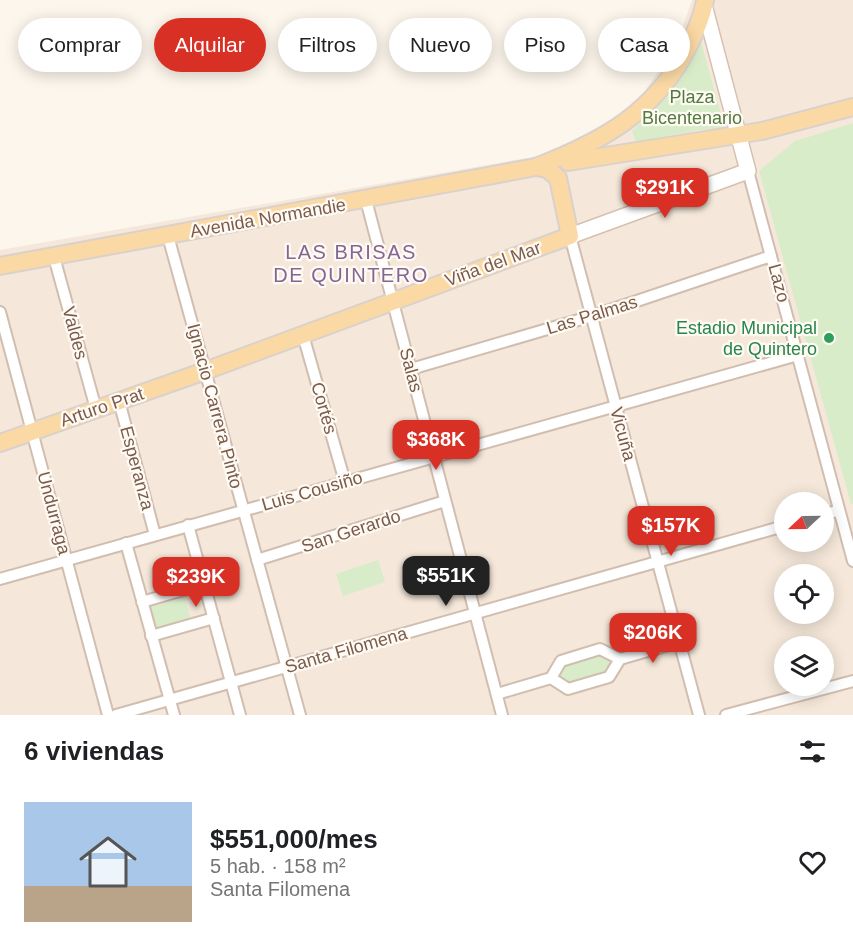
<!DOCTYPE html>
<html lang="es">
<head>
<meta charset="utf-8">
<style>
  body { margin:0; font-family:Helvetica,sans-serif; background:#f2f2f2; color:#202124; height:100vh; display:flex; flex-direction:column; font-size:22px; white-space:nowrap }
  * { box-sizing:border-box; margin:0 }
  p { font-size:20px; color:#757577 }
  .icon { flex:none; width:33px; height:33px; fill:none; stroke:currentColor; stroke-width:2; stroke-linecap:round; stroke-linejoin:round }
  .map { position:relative; height:715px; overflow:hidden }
  .drawer { display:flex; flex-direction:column; background:#fff; flex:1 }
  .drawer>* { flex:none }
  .hud { position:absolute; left:18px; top:18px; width:818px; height:54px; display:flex; gap:12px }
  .needle { width:39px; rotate:248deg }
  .buttons { position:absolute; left:774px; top:492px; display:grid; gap:12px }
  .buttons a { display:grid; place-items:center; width:60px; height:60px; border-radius:50%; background:#fff; box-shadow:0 3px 15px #0003; font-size:30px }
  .price { position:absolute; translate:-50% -51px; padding:0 14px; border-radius:12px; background:#d93025; color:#fff; font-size:20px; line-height:39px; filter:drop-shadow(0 2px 3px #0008) }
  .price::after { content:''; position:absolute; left:50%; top:36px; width:18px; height:14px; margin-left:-9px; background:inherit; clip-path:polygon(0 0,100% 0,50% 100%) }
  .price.current { background:#222; color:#fff }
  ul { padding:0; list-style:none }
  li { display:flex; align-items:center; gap:18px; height:150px; padding:0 24px }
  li+li { border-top:2px solid #e0e0e0 }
  li span { display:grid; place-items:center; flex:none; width:168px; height:120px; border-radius:0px; color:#555 }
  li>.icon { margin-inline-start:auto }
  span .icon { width:72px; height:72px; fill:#fffc; stroke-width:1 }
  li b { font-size:26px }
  h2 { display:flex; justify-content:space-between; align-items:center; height:72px; padding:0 24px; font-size:26px }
  .pill { padding:0 21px; border-radius:27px; background:#fff; box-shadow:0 3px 15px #0003; font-size:21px; line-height:54px }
  .pill.current { background:#d93025; color:#fff }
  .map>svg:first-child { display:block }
  .residential { fill:#f5e8da; fill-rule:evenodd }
  .green { fill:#d8ecc9 }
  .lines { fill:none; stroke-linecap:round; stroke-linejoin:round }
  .street-casing { stroke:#d1beb0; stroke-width:14 }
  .secondary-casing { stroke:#d6c0b0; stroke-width:18 }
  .primary-casing { stroke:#dad1cd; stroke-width:20 }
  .street { stroke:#fff; stroke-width:10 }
  .secondary { stroke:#fff; stroke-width:15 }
  .primary { stroke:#fbd9a5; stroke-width:16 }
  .leisure-dot { fill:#2e9e5b; stroke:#fffaf3; stroke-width:2 }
  .labels { text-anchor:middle; stroke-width:4.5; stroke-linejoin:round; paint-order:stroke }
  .park-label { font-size:18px; fill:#537a41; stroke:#fffaf3 }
  .street-label { font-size:18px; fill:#7a5c4d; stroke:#fffaf3 }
  .leisure-label { font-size:18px; fill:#27864d; stroke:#fffaf3; text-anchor:end }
  .neighbourhood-label { font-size:20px; letter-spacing:1.5px; fill:#846695; stroke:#fffaf3 }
</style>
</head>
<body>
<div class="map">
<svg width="853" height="715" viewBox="0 0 853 715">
  <rect width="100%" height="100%" fill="#fdf6ec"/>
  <path class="residential" d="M 692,0 L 853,0 L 853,715 L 0,715 L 0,250 L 550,154 L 610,123 L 644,92 L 676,46 ZM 784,502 L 824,502 L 824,542 L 784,542 ZM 784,574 L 824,574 L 824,614 L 784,614 ZM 784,646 L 824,646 L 824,686 L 784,686 Z"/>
  <g class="green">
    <path d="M 700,38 L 725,129 L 699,130 L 636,142 L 632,131 L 674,90 Z"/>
    <path d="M 853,123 L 853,504 L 851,504 L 759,171 L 795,141 Z"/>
    <path d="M 378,560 L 385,582 L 343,596 L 336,574 Z"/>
    <path d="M 185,598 L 191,621 L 156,630 L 150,607 Z"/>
    <path d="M 601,652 L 613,658 L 605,675 L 568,686 L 556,676 L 563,664 Z"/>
  </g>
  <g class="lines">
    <defs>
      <g id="street">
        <path d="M 748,171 L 853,561"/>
        <path d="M 366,200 L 502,715"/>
        <path d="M 168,236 L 300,715"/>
        <path d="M 570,236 L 699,715"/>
        <path d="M 54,257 L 96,409"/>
        <path d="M 0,312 L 108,715"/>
        <path d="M 303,335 L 345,482"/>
        <path d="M 411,369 L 592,316 L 771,256"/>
        <path d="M 119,401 L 155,535"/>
        <path d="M 824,515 L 839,510"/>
        <path d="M 188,525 L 240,715"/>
        <path d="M 126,543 L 174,715"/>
        <path d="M 257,560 L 445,501"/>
        <path d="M 0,579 L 798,355"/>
        <path d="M 142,602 L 204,584"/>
        <path d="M 151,636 L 214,618"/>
        <path d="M 551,678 L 568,689 L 609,677 L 620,659 L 679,642"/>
        <path d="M 497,694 L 551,678 L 561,661 L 600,649 L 620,659"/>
        <path d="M 116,715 L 784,526"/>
        <path d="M 726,715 L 853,681"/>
      </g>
      <path id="secondary" d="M 570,236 L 748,171 L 704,5"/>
      <g id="primary">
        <path d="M 568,162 L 762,131 L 853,107"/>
        <path d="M 0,266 L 536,167 C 603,141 657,112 690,43 C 696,30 703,15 705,0"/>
        <path d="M 0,443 L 205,371 L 570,236 L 558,178 L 547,169 L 536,167"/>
      </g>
    </defs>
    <use href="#street" class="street-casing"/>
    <use href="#secondary" class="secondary-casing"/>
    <use href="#primary" class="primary-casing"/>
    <use href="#street" class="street"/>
    <use href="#secondary" class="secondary"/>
    <use href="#primary" class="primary"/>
  </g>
  <circle class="leisure-dot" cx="829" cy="338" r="6"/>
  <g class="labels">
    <g class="park-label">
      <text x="692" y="103">Plaza<tspan x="692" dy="21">Bicentenario</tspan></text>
    </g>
    <g class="street-label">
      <text transform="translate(268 218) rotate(-10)" y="6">Avenida Normandie</text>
      <text transform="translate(493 264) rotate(-20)" y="6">Viña del Mar</text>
      <text transform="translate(779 283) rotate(75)" y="6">Lazo</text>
      <text transform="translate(592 315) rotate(-17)" y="6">Las Palmas</text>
      <text transform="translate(75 333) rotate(75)" y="6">Valdes</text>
      <text transform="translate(411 370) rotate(75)" y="6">Salas</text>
      <text transform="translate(215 406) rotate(75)" y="6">Ignacio Carrera Pinto</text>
      <text transform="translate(102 407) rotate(-19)" y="6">Arturo Prat</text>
      <text transform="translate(324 408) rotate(74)" y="6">Cortés</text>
      <text transform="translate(623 434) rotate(75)" y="6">Vicuña</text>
      <text transform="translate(137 468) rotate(75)" y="6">Esperanza</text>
      <text transform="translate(312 491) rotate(-16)" y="6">Luis Cousiño</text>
      <text transform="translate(54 513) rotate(75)" y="6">Undurraga</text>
      <text transform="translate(351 531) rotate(-18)" y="6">San Gerardo</text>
      <text transform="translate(346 650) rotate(-16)" y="6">Santa Filomena</text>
    </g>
    <g class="leisure-label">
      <text x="817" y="334">Estadio Municipal<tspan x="817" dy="21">de Quintero</tspan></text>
    </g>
    <g class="neighbourhood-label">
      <text x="351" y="259">LAS BRISAS<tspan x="351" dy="23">DE QUINTERO</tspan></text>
    </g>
  </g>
</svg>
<div class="buttons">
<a><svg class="needle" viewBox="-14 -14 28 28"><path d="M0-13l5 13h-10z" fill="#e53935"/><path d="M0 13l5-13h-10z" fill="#757577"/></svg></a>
<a><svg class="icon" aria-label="locate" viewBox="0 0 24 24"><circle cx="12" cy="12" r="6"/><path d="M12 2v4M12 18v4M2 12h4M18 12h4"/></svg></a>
<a><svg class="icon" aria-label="layers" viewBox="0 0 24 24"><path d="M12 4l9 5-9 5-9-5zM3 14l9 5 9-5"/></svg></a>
</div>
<b class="price" style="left:665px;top:219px">$291K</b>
<b class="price" style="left:436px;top:471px">$368K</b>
<b class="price" style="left:671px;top:557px">$157K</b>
<b class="price current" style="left:446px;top:607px">$551K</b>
<b class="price" style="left:196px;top:608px">$239K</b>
<b class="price" style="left:653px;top:664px">$206K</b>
<div class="hud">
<a class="pill">Comprar</a>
<a class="pill current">Alquilar</a>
<a class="pill">Filtros</a>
<a class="pill">Nuevo</a>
<a class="pill">Piso</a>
<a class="pill">Casa</a>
</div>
</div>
<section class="drawer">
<h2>6 viviendas<svg class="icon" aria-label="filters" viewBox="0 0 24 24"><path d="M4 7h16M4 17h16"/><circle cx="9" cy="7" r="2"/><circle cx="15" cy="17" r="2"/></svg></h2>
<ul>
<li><span style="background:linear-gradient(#a9c7e8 70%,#b9a48a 0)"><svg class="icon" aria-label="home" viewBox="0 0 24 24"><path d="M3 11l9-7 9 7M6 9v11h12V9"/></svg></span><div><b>$551,000/mes</b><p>5 hab. · 158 m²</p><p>Santa Filomena</p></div><svg class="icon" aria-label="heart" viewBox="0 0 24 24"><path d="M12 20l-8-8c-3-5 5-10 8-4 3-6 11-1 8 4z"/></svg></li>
</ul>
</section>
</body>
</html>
